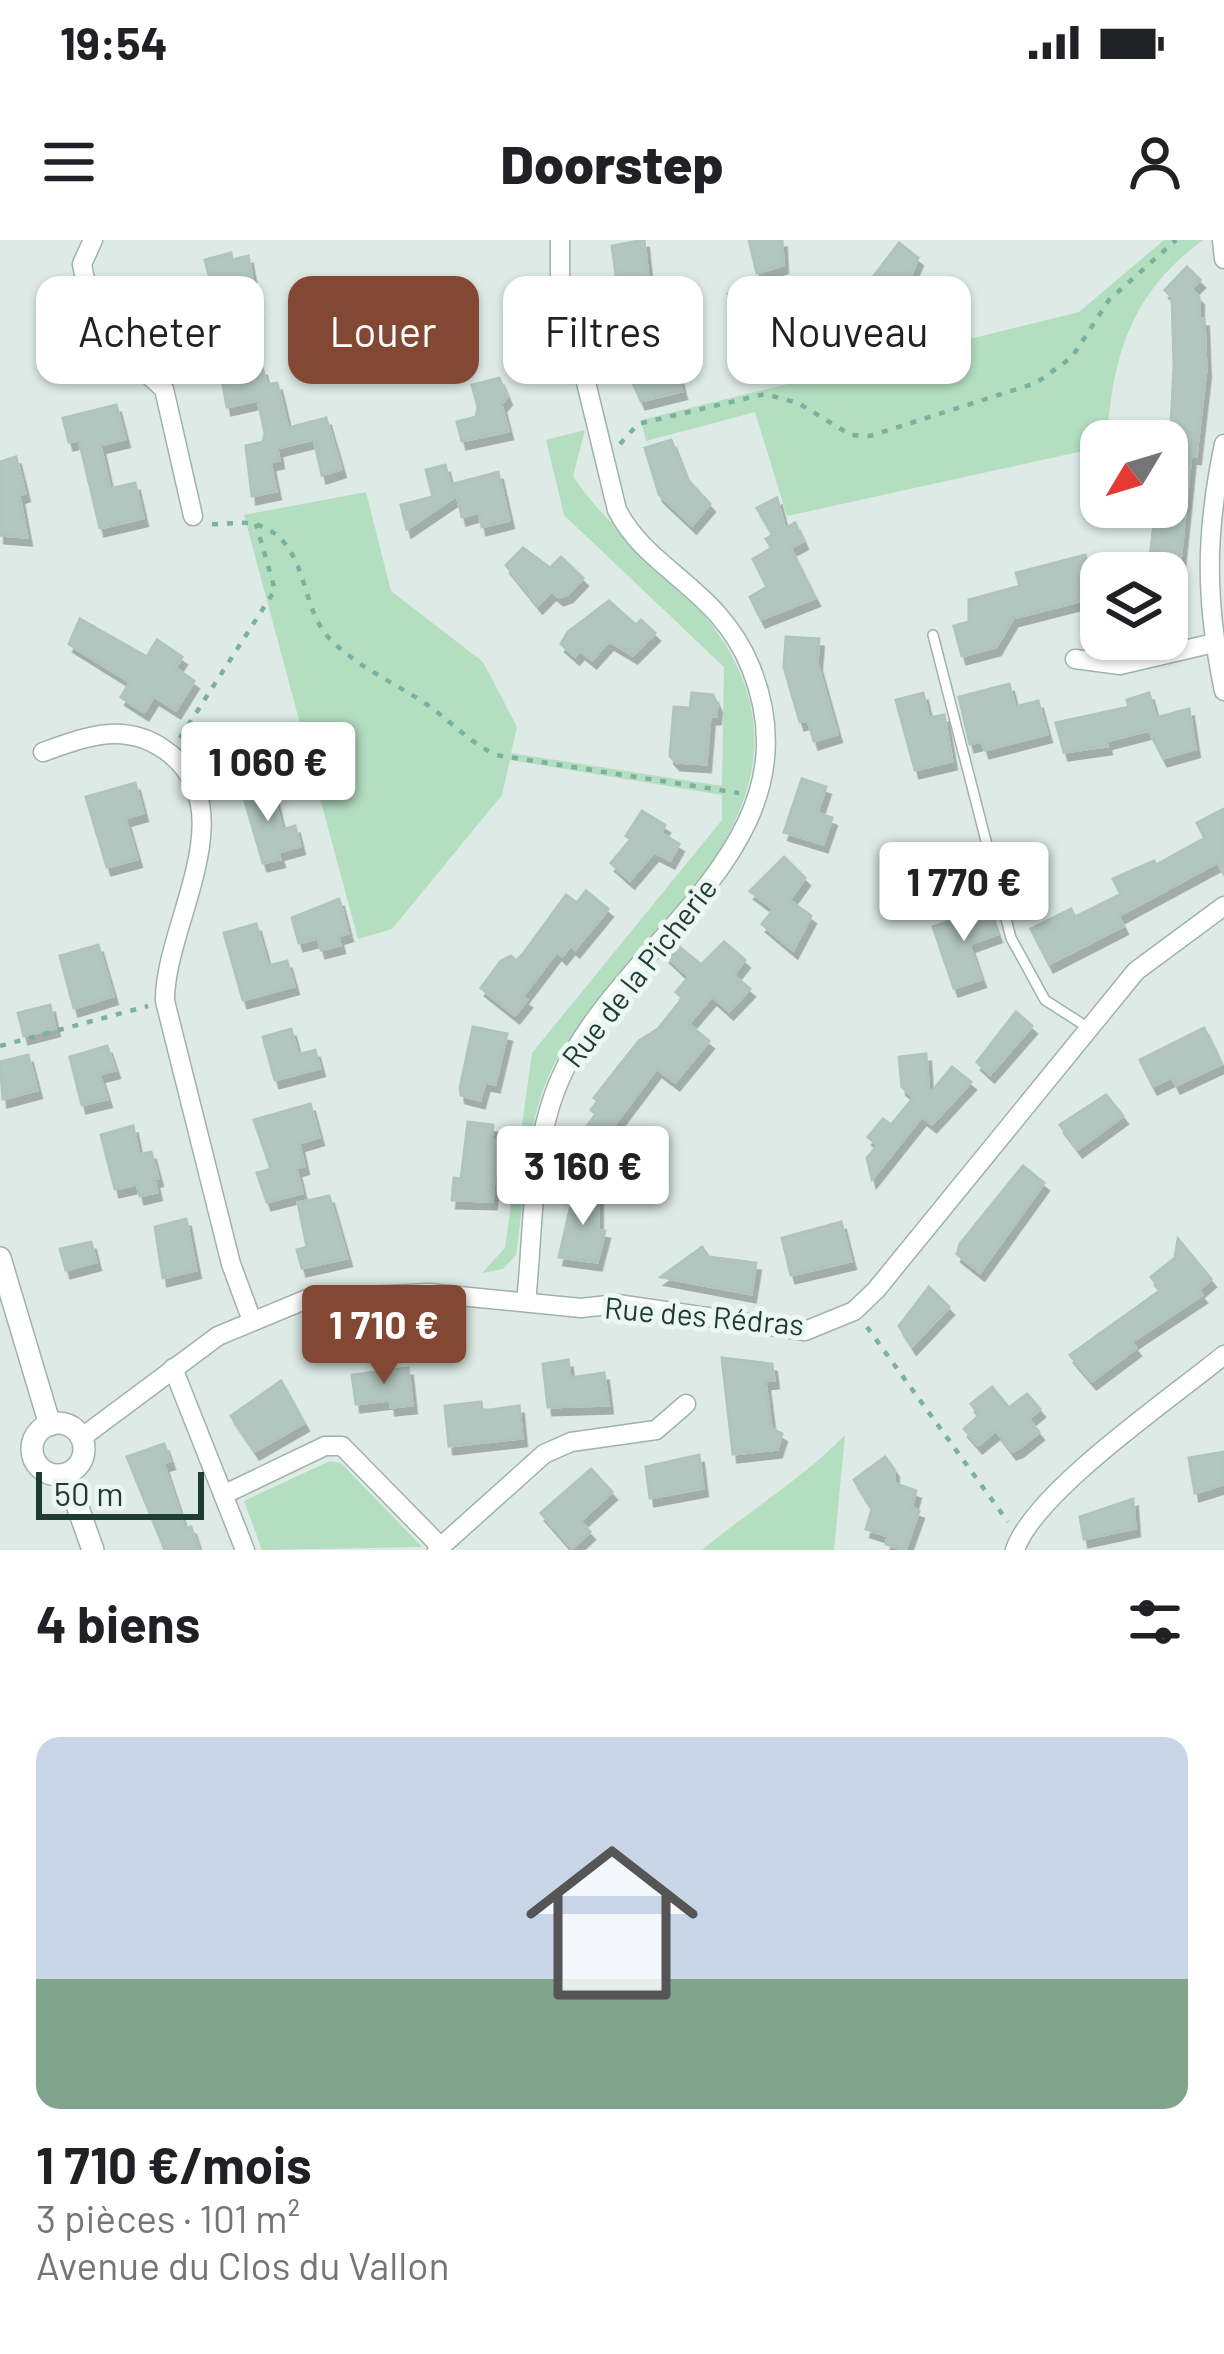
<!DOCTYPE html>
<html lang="fr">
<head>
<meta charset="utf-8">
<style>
  body { margin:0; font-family:Barlow,sans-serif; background:#f6f6f6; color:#202124; height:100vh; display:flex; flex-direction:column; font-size:45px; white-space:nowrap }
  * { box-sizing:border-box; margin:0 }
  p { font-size:39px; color:#757577 }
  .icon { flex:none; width:66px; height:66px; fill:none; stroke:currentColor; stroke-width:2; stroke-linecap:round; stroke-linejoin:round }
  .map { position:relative; height:1310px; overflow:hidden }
  .side { display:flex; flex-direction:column; background:#fff; flex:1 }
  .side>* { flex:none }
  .top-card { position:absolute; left:36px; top:36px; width:1152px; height:108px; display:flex; gap:24px }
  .needle { width:78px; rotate:232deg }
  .buttons { position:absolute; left:1080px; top:180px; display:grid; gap:24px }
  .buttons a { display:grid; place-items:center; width:108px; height:108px; border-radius:24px; background:#fff; box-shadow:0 3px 9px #0004; font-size:60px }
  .scale { position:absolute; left:36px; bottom:30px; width:168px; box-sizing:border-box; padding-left:12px; border:6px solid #1e3b34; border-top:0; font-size:33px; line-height:42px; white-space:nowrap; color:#1e3b34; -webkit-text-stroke:9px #edf7f2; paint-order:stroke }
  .price { position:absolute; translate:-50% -102px; padding:0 27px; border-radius:12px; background:#fff; color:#222; font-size:39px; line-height:78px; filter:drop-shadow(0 3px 6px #0008) }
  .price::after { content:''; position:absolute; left:50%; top:72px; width:36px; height:27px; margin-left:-18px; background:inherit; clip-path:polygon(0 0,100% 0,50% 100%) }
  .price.on { background:#834834; color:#fff }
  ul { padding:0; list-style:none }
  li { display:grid; align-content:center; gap:24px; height:636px; padding:0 36px }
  li span { display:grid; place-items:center; height:372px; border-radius:24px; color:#555 }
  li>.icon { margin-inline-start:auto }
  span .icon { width:216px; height:216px; fill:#fffc; stroke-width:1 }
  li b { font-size:51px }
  h2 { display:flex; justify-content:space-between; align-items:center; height:144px; padding:0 36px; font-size:51px }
  .pill { padding:0 42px; border-radius:24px; background:#fff; box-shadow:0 3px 9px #0004; font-size:42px; line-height:108px }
  .pill.on { background:#834834; color:#fff }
  .status { display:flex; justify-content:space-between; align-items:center; height:84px; padding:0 60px; background:#fff; direction:ltr }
  .status svg { height:33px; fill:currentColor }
  header { display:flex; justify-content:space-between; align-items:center; height:156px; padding:0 36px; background:#fff; font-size:54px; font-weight:800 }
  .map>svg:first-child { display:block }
  .green { fill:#b3dec0 }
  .building { fill:#b2c5be; stroke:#afc4bc; stroke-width:3; filter:url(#shadow) }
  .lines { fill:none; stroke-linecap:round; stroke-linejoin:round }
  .service-casing { stroke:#a0b2ac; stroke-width:12 }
  .minor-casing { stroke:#a0b2ac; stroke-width:21 }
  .tertiary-casing { stroke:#a0b2ac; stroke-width:24 }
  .path { stroke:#7bb1a1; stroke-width:4.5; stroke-dasharray:6 9; stroke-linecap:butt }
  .service { stroke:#fff; stroke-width:9 }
  .minor { stroke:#fff; stroke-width:18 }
  .tertiary { stroke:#fff; stroke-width:21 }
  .labels { text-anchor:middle; stroke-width:10; stroke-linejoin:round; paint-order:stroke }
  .street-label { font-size:30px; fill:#1e3b34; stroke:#edf7f2 }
</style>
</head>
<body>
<div class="status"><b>19:54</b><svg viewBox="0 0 49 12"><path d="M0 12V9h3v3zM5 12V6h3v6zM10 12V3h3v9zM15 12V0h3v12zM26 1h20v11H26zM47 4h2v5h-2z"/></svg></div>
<header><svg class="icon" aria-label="menu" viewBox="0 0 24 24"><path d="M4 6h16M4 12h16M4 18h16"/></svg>Doorstep<svg class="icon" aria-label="person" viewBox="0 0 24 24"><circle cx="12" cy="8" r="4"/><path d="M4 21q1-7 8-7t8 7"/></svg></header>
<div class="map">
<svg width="1224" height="1310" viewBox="0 0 1224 1310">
  <defs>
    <filter id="shadow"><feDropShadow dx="4.5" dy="8" stdDeviation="0" flood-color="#0004"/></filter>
  </defs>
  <rect width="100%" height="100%" fill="#ddeae5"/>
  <g class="green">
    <path d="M 1164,0 L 1203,0 C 1130,54 1113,115 1107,201 L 1101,201 L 1101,207 L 787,276 L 755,172 L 646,201 L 641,180 L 1079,72 Z"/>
    <path d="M 585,190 L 573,236 C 619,306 696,345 734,420 C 814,576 637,697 562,811 C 525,866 526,951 516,1015 L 503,1029 L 482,1033 L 505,1008 L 532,813 L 722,580 L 722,555 L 510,520 L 502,555 L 392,689 L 358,699 L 244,275 L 366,252 L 391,351 L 483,422 L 517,487 L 511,513 L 722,546 L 724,427 L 564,275 L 546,200 Z"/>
    <path d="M 845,1195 L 834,1310 L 702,1310 C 750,1270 801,1240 845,1195 Z"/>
    <path d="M 330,1221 L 341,1223 L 422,1307 L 262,1310 L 244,1261 Z"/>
  </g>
  <g class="building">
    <path d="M 644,0 L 649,47 L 644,49 L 655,96 L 665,125 L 675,123 L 682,151 L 641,161 L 630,136 L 612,6 Z"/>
    <path d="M 749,0 L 782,0 L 783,25 L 757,33 Z"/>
    <path d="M 899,3 L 918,18 L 906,46 L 858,57 Z"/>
    <path d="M 231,13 L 232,20 L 248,16 L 258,72 L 234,78 L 232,72 L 219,74 L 205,20 Z"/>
    <path d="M 1187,27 L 1200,40 L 1191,49 L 1199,57 L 1199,79 L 1204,79 L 1206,130 L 1196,216 L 1191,215 L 1179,332 L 1148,333 L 1156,267 L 1167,267 L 1174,126 L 1172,57 L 1165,50 Z"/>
    <path d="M 760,45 L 766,71 L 734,79 L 728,54 Z"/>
    <path d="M 456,59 L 462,80 L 456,81 L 459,95 L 436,101 L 436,107 L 380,117 L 374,90 L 431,74 L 429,66 Z"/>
    <path d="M 244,127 L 244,132 L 262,128 L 267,145 L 277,143 L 288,188 L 326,178 L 341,229 L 322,235 L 314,199 L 277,208 L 279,220 L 270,222 L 276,251 L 252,256 L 246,206 L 263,202 L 265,193 L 258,160 L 227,167 L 221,133 Z"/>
    <path d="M 499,138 L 507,157 L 501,164 L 508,191 L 462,201 L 457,182 L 476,177 L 478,167 L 472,145 Z"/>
    <path d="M 116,165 L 125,199 L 100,205 L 110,249 L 135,243 L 143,278 L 100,288 L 79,200 L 69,202 L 63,178 Z"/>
    <path d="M 671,200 L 686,238 L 710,264 L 692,285 L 659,254 L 645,208 Z"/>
    <path d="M 16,217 L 25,253 L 19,255 L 27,297 L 0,295 L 0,222 Z"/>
    <path d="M 445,225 L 452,252 L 454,244 L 498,232 L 509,280 L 482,287 L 479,272 L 462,277 L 457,255 L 407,289 L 401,265 L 433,257 L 426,230 Z"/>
    <path d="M 777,258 L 785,289 L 795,283 L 803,301 L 790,308 L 815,358 L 761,379 L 750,357 L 767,347 L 753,319 L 772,308 L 766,299 L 773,295 L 757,268 Z"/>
    <path d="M 523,308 L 550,328 L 561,317 L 583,338 L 568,354 L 559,357 L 552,351 L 538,365 L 506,325 Z"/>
    <path d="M 1085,315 L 1091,339 L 1079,342 L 1084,360 L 1013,378 L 996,407 L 962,416 L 954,386 L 969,382 L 969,360 L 1020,346 L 1016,333 Z"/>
    <path d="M 609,361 L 636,385 L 641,380 L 655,393 L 633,415 L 609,401 L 592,420 L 580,410 L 575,416 L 561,404 L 568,392 Z"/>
    <path d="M 80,379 L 147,417 L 157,400 L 182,417 L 175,428 L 194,441 L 176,470 L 154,456 L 144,472 L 121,457 L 130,442 L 69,404 Z"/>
    <path d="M 786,397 L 819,399 L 817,423 L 837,494 L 814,501 L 808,480 L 800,482 L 784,427 Z"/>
    <path d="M 1009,444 L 1015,467 L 1038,461 L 1047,494 L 985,510 L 982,501 L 970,504 L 959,457 Z"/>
    <path d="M 692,453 L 713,455 L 717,465 L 716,476 L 710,476 L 706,524 L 676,522 L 670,516 L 674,467 L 690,468 Z"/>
    <path d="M 923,453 L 929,478 L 944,475 L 952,521 L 915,530 L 896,460 Z"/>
    <path d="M 1149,453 L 1156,478 L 1189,469 L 1195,509 L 1163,518 L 1149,490 L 1106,501 L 1107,506 L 1064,512 L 1056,483 L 1129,467 L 1127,460 Z"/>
    <path d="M 802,539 L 826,547 L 817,573 L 832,578 L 823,604 L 784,592 Z"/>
    <path d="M 135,543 L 143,573 L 125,578 L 137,619 L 107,627 L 86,557 Z"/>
    <path d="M 271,544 L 282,590 L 295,586 L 300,606 L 278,612 L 280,619 L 263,623 L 242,551 Z"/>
    <path d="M 1224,569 L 1224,634 L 1218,622 L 1118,676 L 1123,686 L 1049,724 L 1031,689 L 1071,669 L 1075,677 L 1121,654 L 1113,639 L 1154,621 L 1156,625 L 1205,598 L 1197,583 Z"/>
    <path d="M 642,571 L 665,585 L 661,593 L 679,604 L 670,620 L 654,612 L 630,640 L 611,623 L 631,599 L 626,596 Z"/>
    <path d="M 784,617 L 805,638 L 789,660 L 811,676 L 793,710 L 762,684 L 774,669 L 750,651 Z"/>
    <path d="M 586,651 L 608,669 L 575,709 L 571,705 L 562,716 L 557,711 L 522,757 L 527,760 L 515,775 L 481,748 L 501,721 L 511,716 L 516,721 L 524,713 L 566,655 L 577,663 Z"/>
    <path d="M 339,659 L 348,693 L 338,696 L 340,705 L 321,710 L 318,698 L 299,703 L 292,678 Z"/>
    <path d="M 987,667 L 997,694 L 969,704 L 981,739 L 954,748 L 933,687 Z"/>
    <path d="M 256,684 L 268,726 L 287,721 L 294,746 L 243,760 L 224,693 Z"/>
    <path d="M 724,702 L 745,720 L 733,735 L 750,749 L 729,771 L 712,756 L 688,784 L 709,801 L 675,842 L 657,828 L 605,897 L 588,885 L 596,874 L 591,870 L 598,861 L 594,858 L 639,801 L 658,789 L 683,758 L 676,752 L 689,737 L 666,715 L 676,704 L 701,725 Z"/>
    <path d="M 98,705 L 113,756 L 74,768 L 60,716 Z"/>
    <path d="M 50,765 L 55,788 L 24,796 L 18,773 Z"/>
    <path d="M 1016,772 L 1032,786 L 990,834 L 977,822 Z"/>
    <path d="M 473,787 L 507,794 L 495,844 L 485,842 L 480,860 L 461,855 L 460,848 Z"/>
    <path d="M 1204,788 L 1221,824 L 1176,845 L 1172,837 L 1153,846 L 1140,820 Z"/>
    <path d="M 291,789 L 298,815 L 315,810 L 320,828 L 275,840 L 263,797 Z"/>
    <path d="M 107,806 L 115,830 L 99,834 L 107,859 L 82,865 L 70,817 Z"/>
    <path d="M 926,814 L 929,855 L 952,827 L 971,842 L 932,884 L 922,876 L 872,939 L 867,918 L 878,905 L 868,897 L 883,879 L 891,885 L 914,857 L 902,847 L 899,817 Z"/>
    <path d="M 28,815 L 37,850 L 3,859 L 0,822 Z"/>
    <path d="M 1106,855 L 1123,876 L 1078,909 L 1060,885 Z"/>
    <path d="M 310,864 L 319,897 L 299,903 L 304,926 L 296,928 L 302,953 L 267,962 L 257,933 L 271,929 L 254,880 Z"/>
    <path d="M 468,882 L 493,885 L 491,900 L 498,901 L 492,961 L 452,960 L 454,938 L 461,939 Z"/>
    <path d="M 133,886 L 139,915 L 151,912 L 158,938 L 154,939 L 157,952 L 140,956 L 137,944 L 115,949 L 101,895 Z"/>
    <path d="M 1023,926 L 1044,943 L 980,1032 L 957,1014 L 960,1004 Z"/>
    <path d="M 575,948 L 598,950 L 598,990 L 605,991 L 597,1022 L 559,1017 Z"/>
    <path d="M 329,956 L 347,1018 L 302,1028 L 297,1010 L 307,1007 L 298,963 Z"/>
    <path d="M 186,979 L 196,1030 L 163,1038 L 155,987 Z"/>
    <path d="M 841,982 L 851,1021 L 791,1035 L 782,998 Z"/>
    <path d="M 1178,999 L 1211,1039 L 1198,1050 L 1202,1055 L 1131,1102 L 1136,1108 L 1092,1141 L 1070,1115 L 1161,1050 L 1151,1037 L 1175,1018 Z"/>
    <path d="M 91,1002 L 96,1022 L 66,1030 L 60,1009 Z"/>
    <path d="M 702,1007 L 709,1017 L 756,1023 L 751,1054 L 661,1037 Z"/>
    <path d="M 929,1047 L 949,1067 L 912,1106 L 899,1086 Z"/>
    <path d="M 722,1118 L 772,1124 L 774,1140 L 765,1141 L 771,1188 L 782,1194 L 777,1209 L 733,1214 Z"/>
    <path d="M 568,1120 L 570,1138 L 604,1133 L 608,1165 L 548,1167 L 543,1124 Z"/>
    <path d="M 408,1128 L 412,1165 L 391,1167 L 390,1160 L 356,1164 L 352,1135 Z"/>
    <path d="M 281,1141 L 304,1183 L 255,1211 L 231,1176 Z"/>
    <path d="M 992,1147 L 1009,1168 L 1027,1154 L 1040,1169 L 1028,1179 L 1039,1192 L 1018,1209 L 1012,1211 L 996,1190 L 978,1205 L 964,1189 L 980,1175 L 971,1164 Z"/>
    <path d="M 481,1162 L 482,1171 L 519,1166 L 522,1198 L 449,1206 L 445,1166 Z"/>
    <path d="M 164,1204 L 170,1221 L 163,1223 L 185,1289 L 191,1287 L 199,1310 L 165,1310 L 127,1217 Z"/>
    <path d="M 1224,1212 L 1224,1244 L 1195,1253 L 1189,1218 Z"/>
    <path d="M 699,1215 L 703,1248 L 650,1258 L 646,1227 Z"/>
    <path d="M 885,1217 L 894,1229 L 894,1243 L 916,1251 L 911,1268 L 919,1271 L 905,1310 L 886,1304 L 888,1296 L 866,1289 L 872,1269 L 854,1240 Z"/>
    <path d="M 591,1229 L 612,1252 L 580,1281 L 590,1292 L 572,1308 L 541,1273 Z"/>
    <path d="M 1133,1259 L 1135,1288 L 1084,1299 L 1080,1277 Z"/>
  </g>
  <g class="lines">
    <defs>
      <path id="service" d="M 933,395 L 1011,698 L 1045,760 L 1087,787"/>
      <g id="minor">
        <path d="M 93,0 L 82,24 L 86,45 L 114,104 L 164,149 L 193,276"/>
        <path d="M 1222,0 L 1224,19"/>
        <path d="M 1224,204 C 1205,295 1205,360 1224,451"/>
        <path d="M 1075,419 L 1120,425 L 1214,403"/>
        <path d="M 43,512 C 85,497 124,481 165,510 C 248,568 164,685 165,761 L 231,1024 L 251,1078"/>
        <path d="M 526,1062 C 534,988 530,906 561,837 C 622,699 822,606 751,428 C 719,348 648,331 617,270 L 560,35 L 560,0"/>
        <path d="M 173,1128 L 245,1310"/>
        <path d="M 81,1198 L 218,1096 L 307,1059 L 429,1053 L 581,1068 L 617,1064 L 805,1091 L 854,1071 L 876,1050 L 1136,731 L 1224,666"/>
        <path d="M 225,1254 L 325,1206 L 342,1206 L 441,1307"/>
        <path d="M 437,1310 L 544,1214 L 571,1202 L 656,1190 L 686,1164"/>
        <path d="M 1015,1310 C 1034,1252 1173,1157 1224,1115"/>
      </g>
      <g id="tertiary">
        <path d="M 0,1018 L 50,1185"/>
        <circle cx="58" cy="1209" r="26"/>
        <path d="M 66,1234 L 93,1310"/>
      </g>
    </defs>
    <use href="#service" class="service-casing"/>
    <use href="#minor" class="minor-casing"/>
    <use href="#tertiary" class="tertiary-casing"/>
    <g class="path">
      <path d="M 620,204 L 638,184 L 765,154 L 798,163 L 851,195 L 870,196 L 1036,143 L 1072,117 L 1109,60 L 1176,0"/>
      <path d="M 212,284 C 227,285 243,280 258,285 C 310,303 298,366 330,399 C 358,428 396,443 429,466 C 453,483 469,502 496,515 L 739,553"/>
      <path d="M 180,498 L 275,350 L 256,284"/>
      <path d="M 0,806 L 148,766"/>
      <path d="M 867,1087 L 1008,1282"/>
    </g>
    <use href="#service" class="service"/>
    <use href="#minor" class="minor"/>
    <use href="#tertiary" class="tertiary"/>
  </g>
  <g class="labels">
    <g class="street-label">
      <text transform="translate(640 733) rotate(-52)" y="10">Rue de la Picherie</text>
      <text transform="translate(704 1077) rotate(5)" y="10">Rue des Rédras</text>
    </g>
  </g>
</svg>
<div class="buttons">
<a><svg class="needle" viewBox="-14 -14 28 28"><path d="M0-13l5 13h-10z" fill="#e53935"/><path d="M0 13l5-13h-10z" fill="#757577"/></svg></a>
<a><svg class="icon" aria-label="layers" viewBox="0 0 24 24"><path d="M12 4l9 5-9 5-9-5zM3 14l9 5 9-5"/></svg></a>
</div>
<div class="scale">50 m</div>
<b class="price" style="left:268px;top:584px">1 060 €</b>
<b class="price" style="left:964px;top:704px">1 770 €</b>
<b class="price" style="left:583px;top:988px">3 160 €</b>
<b class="price on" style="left:384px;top:1147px">1 710 €</b>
<div class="top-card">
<a class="pill">Acheter</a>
<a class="pill on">Louer</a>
<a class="pill">Filtres</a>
<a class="pill">Nouveau</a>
</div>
</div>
<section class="side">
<h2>4 biens<svg class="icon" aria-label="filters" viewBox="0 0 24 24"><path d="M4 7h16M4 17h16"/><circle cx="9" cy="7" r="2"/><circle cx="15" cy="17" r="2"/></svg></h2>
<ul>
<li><span style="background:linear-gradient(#c9d6e8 65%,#7fa58c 0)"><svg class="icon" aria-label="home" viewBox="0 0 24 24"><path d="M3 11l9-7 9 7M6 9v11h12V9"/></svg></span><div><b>1 710 €/mois</b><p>3 pièces · 101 m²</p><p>Avenue du Clos du Vallon</p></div></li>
</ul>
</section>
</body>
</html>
